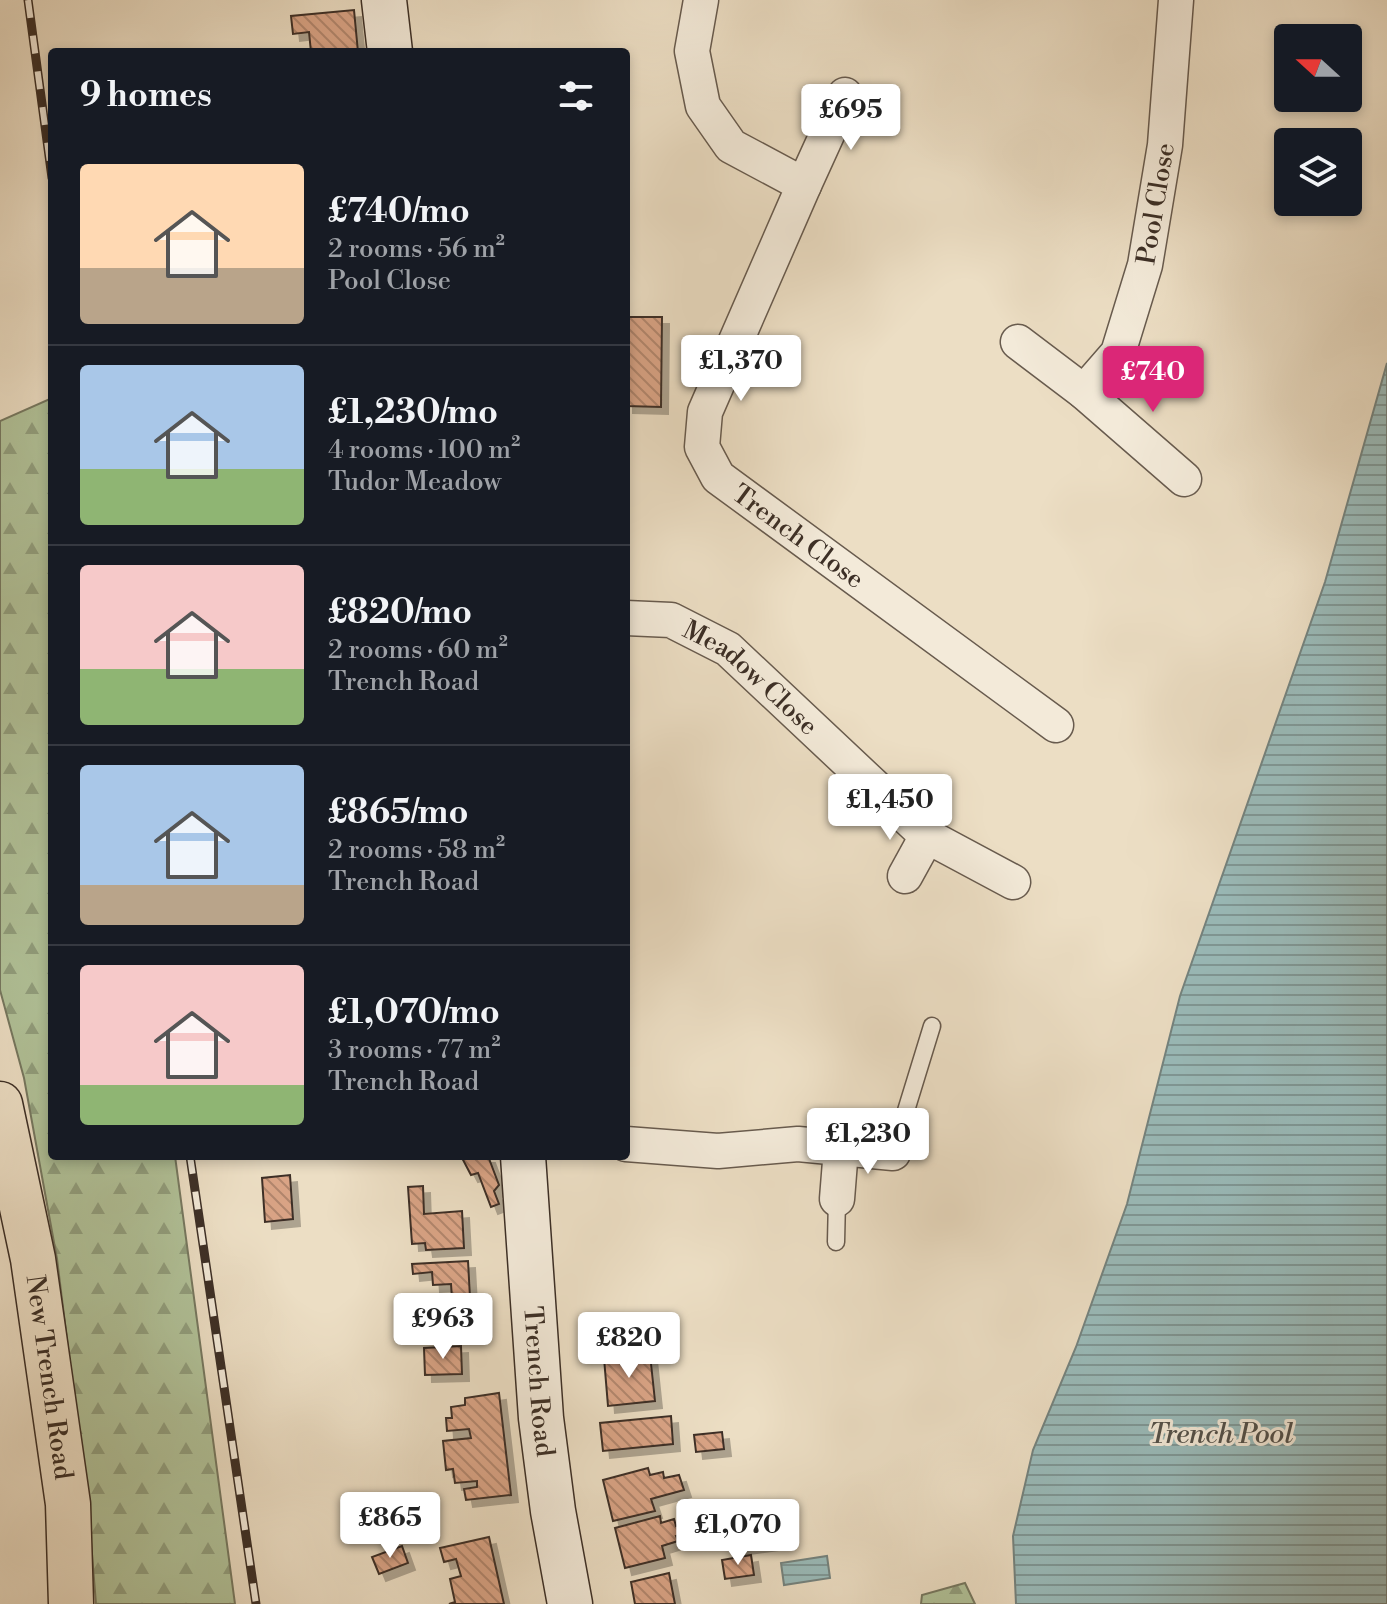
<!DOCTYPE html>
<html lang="en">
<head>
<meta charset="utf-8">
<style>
  body { margin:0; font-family:"Libre Bodoni",serif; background:#242831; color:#f1f3f6; height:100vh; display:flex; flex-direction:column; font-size:30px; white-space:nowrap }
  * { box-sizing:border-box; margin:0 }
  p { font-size:26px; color:#9ea1a6 }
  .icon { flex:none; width:44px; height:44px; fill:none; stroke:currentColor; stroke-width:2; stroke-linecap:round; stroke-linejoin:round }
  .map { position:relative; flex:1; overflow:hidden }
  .side { position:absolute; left:48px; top:48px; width:582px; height:1112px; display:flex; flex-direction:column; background:#171b24; border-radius:8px; box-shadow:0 4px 12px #0003 }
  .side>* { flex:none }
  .needle { width:52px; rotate:291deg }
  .buttons { position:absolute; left:1274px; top:24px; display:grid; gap:16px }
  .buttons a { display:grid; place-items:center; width:88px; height:88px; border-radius:8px; background:#171b24; box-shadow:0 4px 12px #0003; font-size:40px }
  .price { position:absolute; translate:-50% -68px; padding:0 18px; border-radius:8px; background:#fff; color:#222; font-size:26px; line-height:52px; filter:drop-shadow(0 2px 4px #0008) }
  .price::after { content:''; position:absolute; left:50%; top:48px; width:24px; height:18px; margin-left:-12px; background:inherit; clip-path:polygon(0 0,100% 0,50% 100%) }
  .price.current { background:#db2777; color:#fff }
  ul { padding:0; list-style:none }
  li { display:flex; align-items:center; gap:24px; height:200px; padding:0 32px }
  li+li { border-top:2px solid #363941 }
  li span { display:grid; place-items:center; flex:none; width:224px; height:160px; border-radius:8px; color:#555 }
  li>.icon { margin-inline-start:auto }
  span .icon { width:96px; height:96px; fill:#fffc; stroke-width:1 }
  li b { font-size:34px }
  h2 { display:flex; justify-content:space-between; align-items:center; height:96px; padding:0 32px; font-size:34px }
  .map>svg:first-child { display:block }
  .forest { fill:url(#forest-firs); stroke:#767860; stroke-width:2 }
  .water { fill:url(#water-rules); stroke:#74837f; stroke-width:2 }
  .building { fill:url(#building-back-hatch); stroke:#3c2f26; stroke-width:2; filter:url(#shadow) }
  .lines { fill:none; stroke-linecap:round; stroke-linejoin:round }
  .lane-casing { stroke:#685b4e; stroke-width:19 }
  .street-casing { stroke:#685b4e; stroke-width:37 }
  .secondary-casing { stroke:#3c2f26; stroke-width:47 }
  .highway-casing { stroke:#3c2f26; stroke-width:47 }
  .lane { stroke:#f3ead9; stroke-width:16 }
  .street { stroke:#f3ead9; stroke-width:34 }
  .secondary { stroke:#f3ead9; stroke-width:44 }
  .highway { stroke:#ecdec4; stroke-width:44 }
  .rail-casing { stroke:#3c2f26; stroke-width:9 }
  .rail { stroke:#f3ead9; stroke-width:6; stroke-dasharray:18; stroke-linecap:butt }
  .labels { text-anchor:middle; stroke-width:6; stroke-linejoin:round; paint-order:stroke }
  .street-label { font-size:26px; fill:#3c2f26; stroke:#f3ead9 }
  .water-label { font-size:28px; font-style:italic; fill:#54524b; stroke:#f3ead9 }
</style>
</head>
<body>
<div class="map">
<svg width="1387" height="1604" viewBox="0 0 1387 1604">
  <defs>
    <pattern id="forest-firs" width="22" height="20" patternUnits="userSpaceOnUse" patternTransform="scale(2)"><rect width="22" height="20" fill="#b1c299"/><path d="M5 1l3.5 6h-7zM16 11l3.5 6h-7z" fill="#919e7d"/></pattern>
    <pattern id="water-rules" width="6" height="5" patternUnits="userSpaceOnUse" patternTransform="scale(2)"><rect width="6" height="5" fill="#9abbba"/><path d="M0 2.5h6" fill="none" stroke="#7f9897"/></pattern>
    <pattern id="building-back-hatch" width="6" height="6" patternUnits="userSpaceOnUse" patternTransform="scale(2)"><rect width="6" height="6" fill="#daa486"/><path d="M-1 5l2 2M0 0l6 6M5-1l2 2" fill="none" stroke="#b2866d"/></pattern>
    <filter id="shadow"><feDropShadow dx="7" dy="7" stdDeviation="0" flood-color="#0004"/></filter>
  </defs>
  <rect width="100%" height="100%" fill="#ecdec4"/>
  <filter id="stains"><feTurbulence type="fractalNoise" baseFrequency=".0025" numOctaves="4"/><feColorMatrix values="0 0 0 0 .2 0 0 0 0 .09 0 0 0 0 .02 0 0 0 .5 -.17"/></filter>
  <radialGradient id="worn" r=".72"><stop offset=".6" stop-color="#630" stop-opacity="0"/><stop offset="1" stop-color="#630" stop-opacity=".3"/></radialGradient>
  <g class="forest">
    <path d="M 52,398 L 52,1156 L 175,1156 L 235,1604 L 96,1604 L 89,1517 L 57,1259 L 24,1078 L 0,990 L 0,421 Z"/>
    <path d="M 965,1583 L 975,1604 L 921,1604 L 922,1595 Z"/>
  </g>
  <g class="water">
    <path d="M 1387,363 L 1387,1604 L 1016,1604 L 1013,1536 L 1033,1450 L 1076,1347 L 1127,1204 L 1180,996 L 1325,582 Z"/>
    <path d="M 827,1556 L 830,1578 L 784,1585 L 781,1563 Z"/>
  </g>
  <g class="building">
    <path d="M 354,10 L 358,52 L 311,52 L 309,32 L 293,34 L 291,16 Z"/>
    <path d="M 626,317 L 662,317 L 661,407 L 626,406 Z"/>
    <path d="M 461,1156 L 488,1156 L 499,1185 L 494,1191 L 499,1204 L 491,1207 L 478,1173 L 471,1175 Z"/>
    <path d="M 290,1175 L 293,1219 L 265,1222 L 262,1178 Z"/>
    <path d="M 423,1186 L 424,1214 L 462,1211 L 464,1248 L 426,1250 L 425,1243 L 412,1244 L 408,1187 Z"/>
    <path d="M 468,1261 L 470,1297 L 452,1299 L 451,1284 L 433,1285 L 432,1272 L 413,1274 L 412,1264 Z"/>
    <path d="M 461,1346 L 462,1374 L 425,1375 L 424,1348 Z"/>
    <path d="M 650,1354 L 655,1401 L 608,1406 L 604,1358 Z"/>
    <path d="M 499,1393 L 511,1495 L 466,1500 L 464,1489 L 477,1487 L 477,1481 L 455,1483 L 453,1469 L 446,1470 L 443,1441 L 471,1438 L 469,1429 L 447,1431 L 446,1418 L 452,1418 L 451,1407 L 465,1405 L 465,1398 Z"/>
    <path d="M 671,1416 L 673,1444 L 603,1451 L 600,1423 Z"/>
    <path d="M 722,1432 L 724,1449 L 696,1452 L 694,1435 Z"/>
    <path d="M 648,1468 L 650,1475 L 663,1472 L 664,1478 L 679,1475 L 684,1490 L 651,1499 L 655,1511 L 613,1521 L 603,1480 Z"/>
    <path d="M 660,1516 L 661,1523 L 674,1519 L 676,1526 L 692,1522 L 694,1532 L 676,1536 L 678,1541 L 662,1546 L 665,1558 L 625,1568 L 615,1528 Z"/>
    <path d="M 784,1520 L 787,1541 L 735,1548 L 733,1527 Z"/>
    <path d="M 489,1537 L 504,1604 L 449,1604 L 455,1602 L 450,1579 L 461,1576 L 456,1559 L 444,1562 L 440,1548 Z"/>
    <path d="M 402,1546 L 408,1563 L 379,1574 L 372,1557 Z"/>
    <path d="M 751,1555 L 754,1575 L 725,1579 L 722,1560 Z"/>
    <path d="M 669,1573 L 675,1604 L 635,1604 L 631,1582 Z"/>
  </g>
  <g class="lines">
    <defs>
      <g id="lane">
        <path d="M 893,1153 L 932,1026"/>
        <path d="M 836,1242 L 837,1199"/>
      </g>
      <g id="street">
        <path id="s1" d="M 701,0 L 692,51 L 703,106 L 731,146 L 804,185 L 705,412 L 702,447 L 718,477 L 1056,725"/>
        <path d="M 804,185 L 845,95"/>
        <path d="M 1018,342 L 1084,392 L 1184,479"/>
        <path id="s2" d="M 1084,392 L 1118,353 L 1145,265 L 1165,145 L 1176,0"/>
        <path id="s3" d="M 626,618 L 671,620 L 728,649 L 927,836 L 1013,882"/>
        <path d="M 905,876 L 927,836"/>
        <path d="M 626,1144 L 718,1151 L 798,1144 L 893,1153"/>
        <path d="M 837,1199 L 841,1149"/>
      </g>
      <g id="secondary">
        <path d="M 384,0 L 390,52"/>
        <path id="s4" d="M 523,1156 L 541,1418 L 553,1511 L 570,1604"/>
      </g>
      <g id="highway">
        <path id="s5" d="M 0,1104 L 33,1259 L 68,1504 L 71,1604"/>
      </g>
    </defs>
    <use href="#lane" class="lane-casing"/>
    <use href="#street" class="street-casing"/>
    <use href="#secondary" class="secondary-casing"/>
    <use href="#highway" class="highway-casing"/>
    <use href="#lane" class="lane"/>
    <use href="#street" class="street"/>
    <use href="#secondary" class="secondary"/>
    <use href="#highway" class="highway"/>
    <defs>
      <g id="rail">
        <path d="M 28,0 L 52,178"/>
        <path d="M 190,1156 L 256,1604"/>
      </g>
    </defs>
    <use href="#rail" class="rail-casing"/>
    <use href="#rail" class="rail"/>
  </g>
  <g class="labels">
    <g class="street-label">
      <text dy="9" stroke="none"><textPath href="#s2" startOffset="206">Pool Close</textPath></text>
      <text dy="9" stroke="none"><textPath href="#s1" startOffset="656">Trench Close</textPath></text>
      <text dy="9" stroke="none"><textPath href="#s3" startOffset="144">Meadow Close</textPath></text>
      <text dy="9" stroke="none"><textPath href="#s5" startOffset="278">New Trench Road</textPath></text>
      <text dy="9" stroke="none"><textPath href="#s4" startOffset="226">Trench Road</textPath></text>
    </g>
    <g class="water-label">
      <text x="1221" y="1443">Trench Pool</text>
    </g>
  </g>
  <rect width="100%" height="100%" filter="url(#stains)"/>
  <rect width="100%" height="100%" fill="url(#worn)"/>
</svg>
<div class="buttons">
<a><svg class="needle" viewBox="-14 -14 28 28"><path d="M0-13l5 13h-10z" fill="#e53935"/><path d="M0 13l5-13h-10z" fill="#9ea1a6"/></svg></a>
<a><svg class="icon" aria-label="layers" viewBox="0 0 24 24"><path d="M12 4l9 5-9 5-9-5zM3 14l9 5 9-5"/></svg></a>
</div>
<b class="price" style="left:851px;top:152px">£695</b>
<b class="price" style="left:741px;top:403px">£1,370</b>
<b class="price current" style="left:1153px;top:414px">£740</b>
<b class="price" style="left:890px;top:842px">£1,450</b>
<b class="price" style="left:868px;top:1176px">£1,230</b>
<b class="price" style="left:443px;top:1361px">£963</b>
<b class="price" style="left:629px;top:1380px">£820</b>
<b class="price" style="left:390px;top:1560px">£865</b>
<b class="price" style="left:738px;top:1567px">£1,070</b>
<section class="side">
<h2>9 homes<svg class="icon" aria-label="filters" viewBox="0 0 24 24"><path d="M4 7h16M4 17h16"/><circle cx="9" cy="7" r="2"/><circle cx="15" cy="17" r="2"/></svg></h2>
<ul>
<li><span style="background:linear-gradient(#ffd9b3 65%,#b9a48a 0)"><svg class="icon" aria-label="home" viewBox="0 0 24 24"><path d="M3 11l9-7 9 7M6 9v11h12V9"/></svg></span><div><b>£740/mo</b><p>2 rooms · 56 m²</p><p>Pool Close</p></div></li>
<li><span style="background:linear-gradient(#a9c7e8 65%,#8fb573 0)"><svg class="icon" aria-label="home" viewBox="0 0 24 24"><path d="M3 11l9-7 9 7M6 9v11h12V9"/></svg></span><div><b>£1,230/mo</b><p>4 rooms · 100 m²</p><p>Tudor Meadow</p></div></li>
<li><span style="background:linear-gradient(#f6c9c9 65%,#8fb573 0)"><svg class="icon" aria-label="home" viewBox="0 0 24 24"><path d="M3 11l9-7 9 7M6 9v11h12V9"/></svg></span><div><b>£820/mo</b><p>2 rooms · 60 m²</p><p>Trench Road</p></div></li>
<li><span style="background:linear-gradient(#a9c7e8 75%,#b9a48a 0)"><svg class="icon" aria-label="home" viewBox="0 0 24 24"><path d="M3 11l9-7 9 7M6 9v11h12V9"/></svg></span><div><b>£865/mo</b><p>2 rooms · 58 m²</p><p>Trench Road</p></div></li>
<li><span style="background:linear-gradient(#f6c9c9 75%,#8fb573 0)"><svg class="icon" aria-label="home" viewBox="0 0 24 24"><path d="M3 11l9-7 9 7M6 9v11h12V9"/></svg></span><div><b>£1,070/mo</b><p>3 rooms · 77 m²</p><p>Trench Road</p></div></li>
</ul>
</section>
</div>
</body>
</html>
